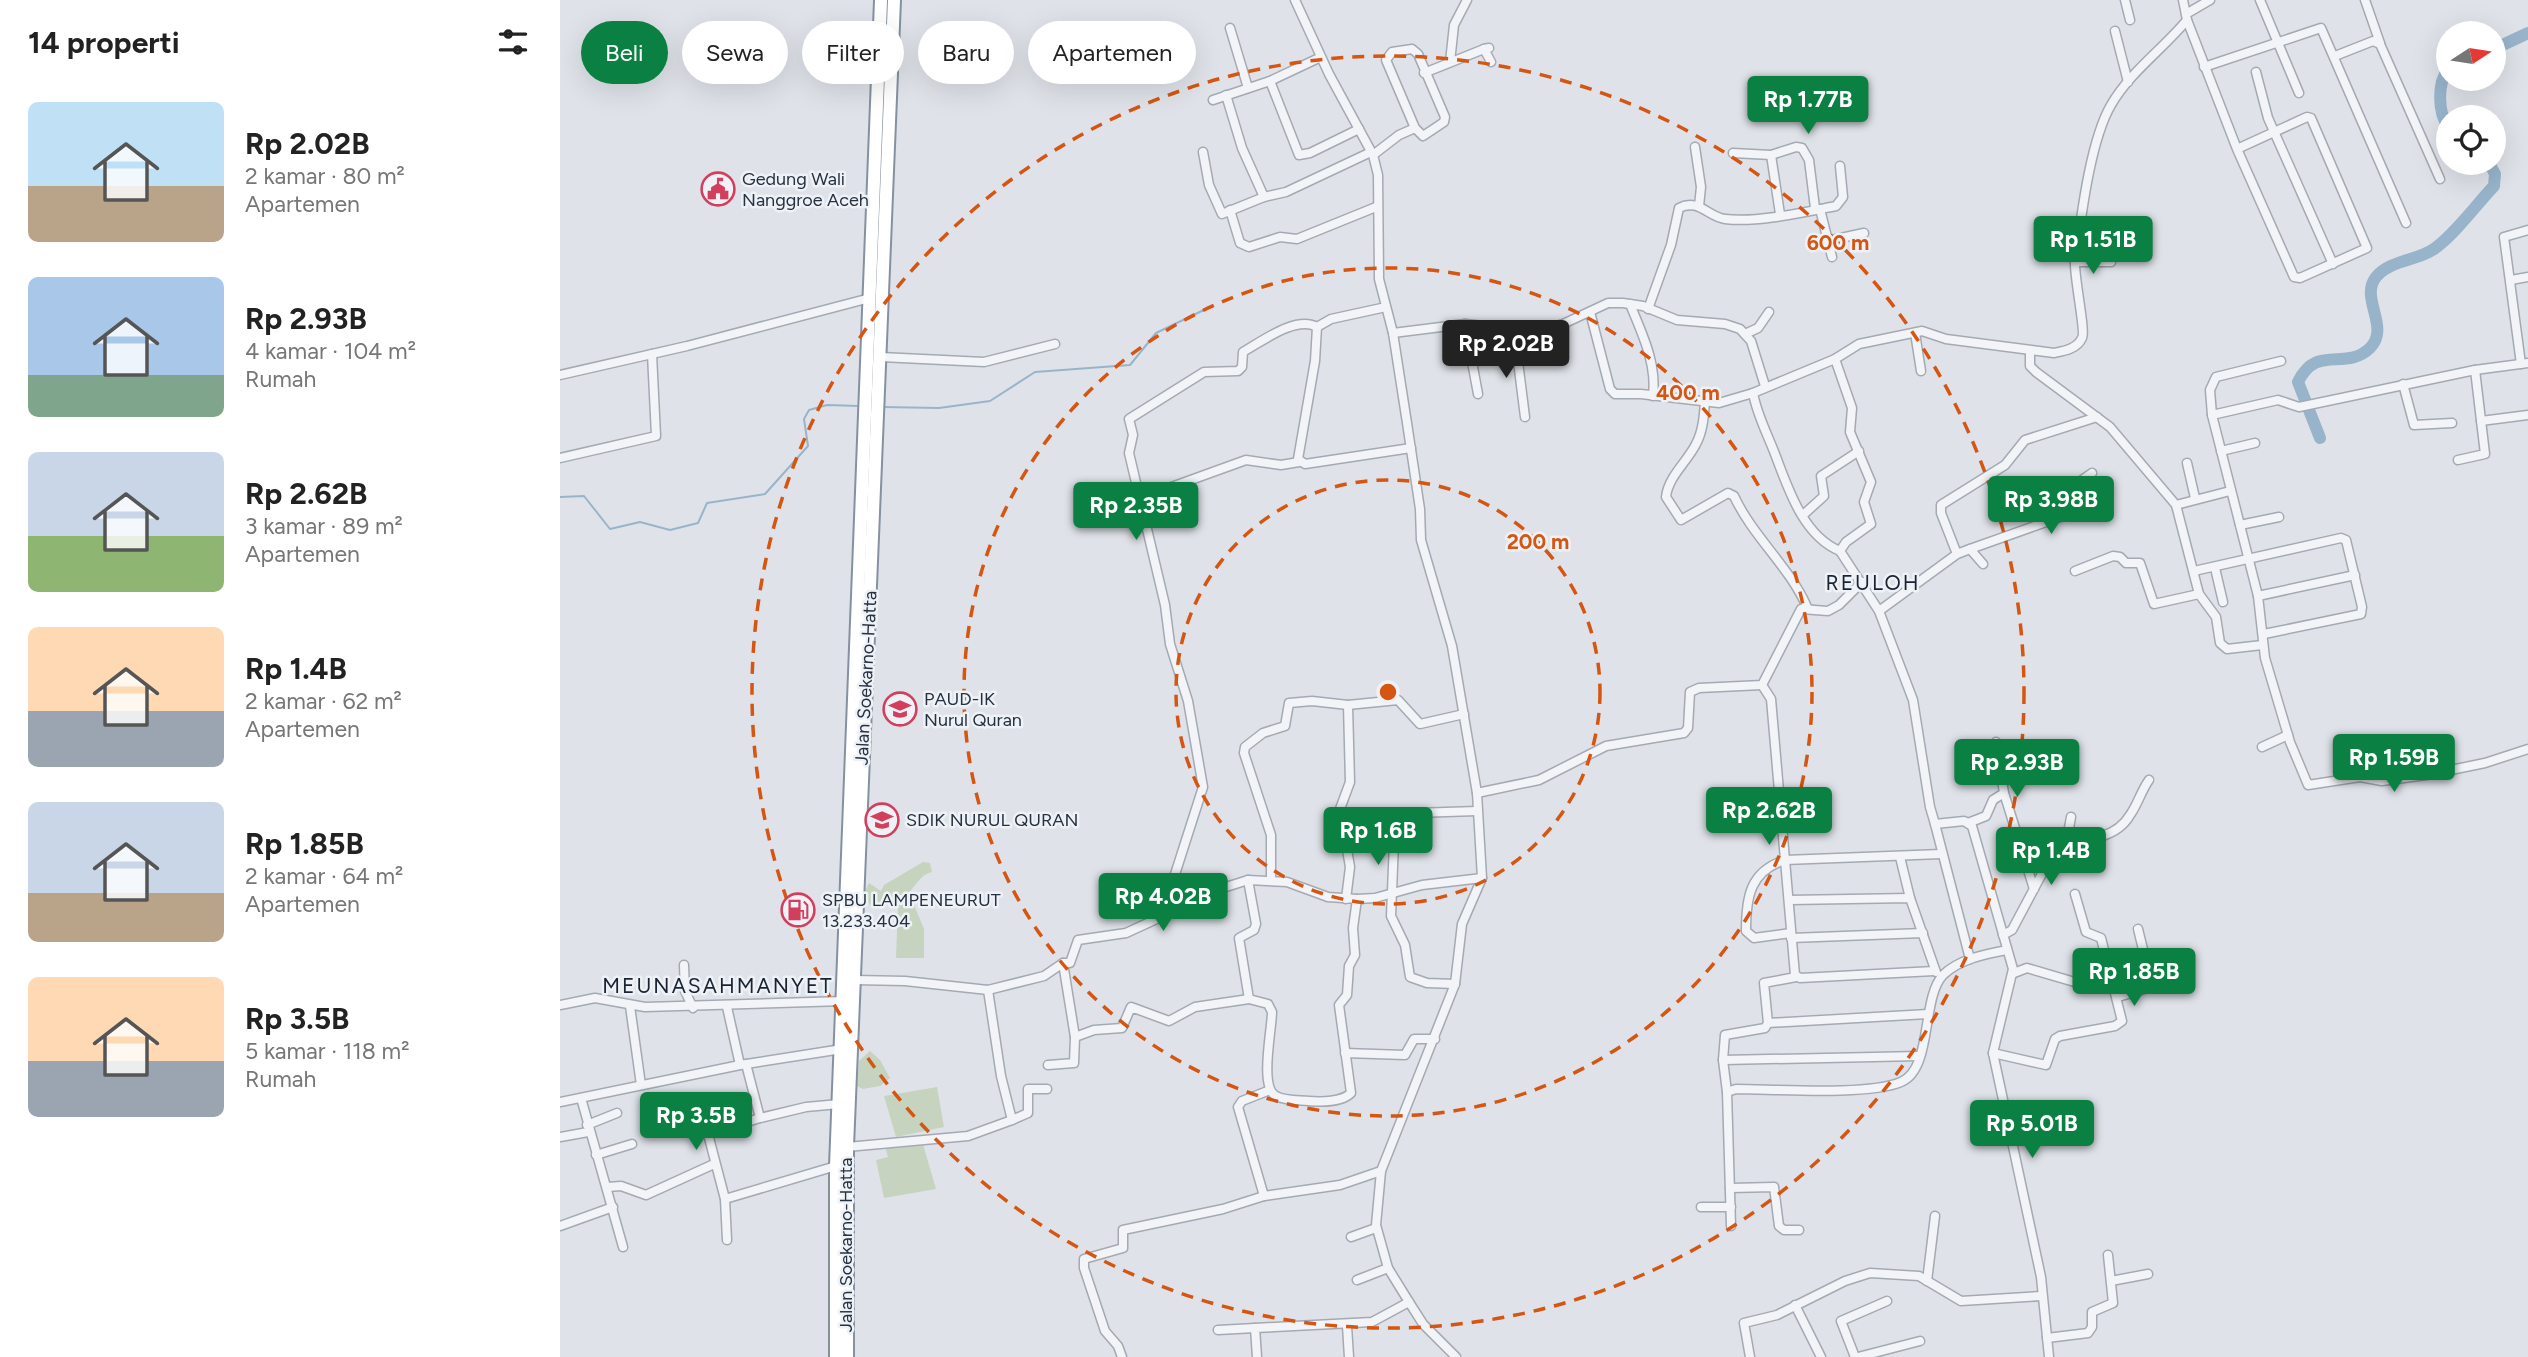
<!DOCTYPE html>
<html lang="id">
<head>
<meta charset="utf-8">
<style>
  body { margin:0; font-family:Figtree,sans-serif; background:#f6f6f6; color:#222; height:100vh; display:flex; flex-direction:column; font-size:26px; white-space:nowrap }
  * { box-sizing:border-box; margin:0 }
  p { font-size:23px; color:#767676 }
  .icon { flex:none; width:38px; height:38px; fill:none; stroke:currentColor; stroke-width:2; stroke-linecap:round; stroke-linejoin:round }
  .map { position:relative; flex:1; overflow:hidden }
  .panel { display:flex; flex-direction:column; background:#fff; width:560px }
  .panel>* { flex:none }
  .hud { position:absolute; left:21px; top:21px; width:665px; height:63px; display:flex; gap:14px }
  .needle { width:46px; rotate:78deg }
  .buttons { position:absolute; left:1876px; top:21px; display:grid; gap:14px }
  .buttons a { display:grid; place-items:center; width:70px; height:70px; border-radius:50%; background:#fff; box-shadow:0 7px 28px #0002; font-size:35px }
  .price { position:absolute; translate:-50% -60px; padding:0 16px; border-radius:7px; background:#0b8043; color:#fff; font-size:23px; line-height:46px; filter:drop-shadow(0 2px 4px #0008) }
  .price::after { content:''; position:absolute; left:50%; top:42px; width:21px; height:16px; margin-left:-10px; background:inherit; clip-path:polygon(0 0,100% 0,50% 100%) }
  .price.current { background:#222; color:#fff }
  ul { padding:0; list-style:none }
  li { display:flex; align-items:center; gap:21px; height:175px; padding:0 28px }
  li span { display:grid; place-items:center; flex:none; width:196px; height:140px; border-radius:10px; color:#555 }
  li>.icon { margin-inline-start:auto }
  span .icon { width:84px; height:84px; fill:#fffc; stroke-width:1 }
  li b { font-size:30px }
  h2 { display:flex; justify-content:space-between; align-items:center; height:84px; padding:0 28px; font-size:30px }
  .chip { padding:0 24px; border-radius:32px; background:#fff; box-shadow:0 7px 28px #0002; font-size:24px; line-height:63px }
  .chip.current { background:#0b8043; color:#fff }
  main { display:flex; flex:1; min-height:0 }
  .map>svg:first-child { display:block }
  .green { fill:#c6d3bf }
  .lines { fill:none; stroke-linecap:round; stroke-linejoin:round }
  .stream { stroke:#98b4cb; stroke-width:2 }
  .river { stroke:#98b4cb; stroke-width:12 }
  .minor-casing { stroke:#a4aab3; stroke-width:11 }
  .highway-casing { stroke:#8591a0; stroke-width:16 }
  .minor { stroke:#f2f4f7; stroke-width:8 }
  .highway { stroke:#fff; stroke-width:12 }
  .ring { fill:none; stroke:#d55511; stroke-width:3.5; stroke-dasharray:12 9 }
  .labels { text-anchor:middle; stroke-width:5; stroke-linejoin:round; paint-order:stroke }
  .poi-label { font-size:18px; fill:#273241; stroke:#eef2f6; text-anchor:start }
  .street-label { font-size:18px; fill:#273241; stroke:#eef2f6 }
  .quarter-label { font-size:21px; letter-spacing:2px; fill:#192331; stroke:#eef2f6 }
  .centre { fill:#d55511; stroke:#eef2f6; stroke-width:3.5 }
  .ring-label { font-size:21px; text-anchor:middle; font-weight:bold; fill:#d55511; stroke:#eef2f6; stroke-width:5; stroke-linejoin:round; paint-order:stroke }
</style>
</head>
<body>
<main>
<section class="panel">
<h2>14 properti<svg class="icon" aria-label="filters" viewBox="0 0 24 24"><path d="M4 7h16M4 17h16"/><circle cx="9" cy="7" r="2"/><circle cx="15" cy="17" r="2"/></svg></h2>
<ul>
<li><span style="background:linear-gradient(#bfe0f5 60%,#b9a48a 0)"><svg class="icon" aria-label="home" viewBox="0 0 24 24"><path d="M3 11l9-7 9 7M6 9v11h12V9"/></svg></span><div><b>Rp 2.02B</b><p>2 kamar · 80 m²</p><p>Apartemen</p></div></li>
<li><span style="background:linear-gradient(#a9c7e8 70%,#7fa58c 0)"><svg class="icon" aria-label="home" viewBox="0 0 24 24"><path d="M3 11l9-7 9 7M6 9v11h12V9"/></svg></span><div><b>Rp 2.93B</b><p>4 kamar · 104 m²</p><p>Rumah</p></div></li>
<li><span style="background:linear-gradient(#c9d6e8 60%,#8fb573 0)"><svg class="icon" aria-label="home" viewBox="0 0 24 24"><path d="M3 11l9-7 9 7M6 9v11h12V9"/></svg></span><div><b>Rp 2.62B</b><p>3 kamar · 89 m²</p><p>Apartemen</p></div></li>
<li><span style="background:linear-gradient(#ffd9b3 60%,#9aa5b1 0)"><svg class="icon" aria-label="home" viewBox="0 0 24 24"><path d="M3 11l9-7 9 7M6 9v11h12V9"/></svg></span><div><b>Rp 1.4B</b><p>2 kamar · 62 m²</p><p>Apartemen</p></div></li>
<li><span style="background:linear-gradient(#c9d6e8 65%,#b9a48a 0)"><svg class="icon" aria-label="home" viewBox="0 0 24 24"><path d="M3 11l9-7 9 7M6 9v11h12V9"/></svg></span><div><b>Rp 1.85B</b><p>2 kamar · 64 m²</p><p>Apartemen</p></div></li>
<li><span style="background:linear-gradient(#ffd9b3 60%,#9aa5b1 0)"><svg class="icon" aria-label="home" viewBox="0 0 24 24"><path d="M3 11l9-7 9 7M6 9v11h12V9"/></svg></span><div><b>Rp 3.5B</b><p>5 kamar · 118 m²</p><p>Rumah</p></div></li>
</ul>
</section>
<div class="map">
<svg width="1968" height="1357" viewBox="0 0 1968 1357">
  <rect width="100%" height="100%" fill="#dfe3e9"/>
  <g class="green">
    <path d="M 363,862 L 370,863 L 372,872 C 359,875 357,886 347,894 C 335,902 324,901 310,905 L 304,893 L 309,883 L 321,891 L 324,885 Z"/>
    <path d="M 351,898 L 364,929 L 364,958 L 336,958 L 338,904 Z"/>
    <path d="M 310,1051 L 320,1060 L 330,1078 L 320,1086 L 303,1089 L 297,1086 L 299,1061 Z"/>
    <path d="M 377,1087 L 384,1127 L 336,1137 L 324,1096 Z"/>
    <path d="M 362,1141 L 376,1189 L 324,1198 L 316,1160 L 328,1157 L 324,1144 Z"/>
  </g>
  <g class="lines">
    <g class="stream">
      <path d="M 322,407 L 379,408 L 430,401 L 475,372 L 570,365 L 596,333 L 648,308"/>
      <path d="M 0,497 L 24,496 L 50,529 L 80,522 L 110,530 L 138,523 L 147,503 L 205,494 L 248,446 L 244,419 L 249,410 L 267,405 L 299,406"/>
      <path d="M 207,1057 L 274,1046"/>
    </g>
    <g class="river">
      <path d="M 1934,49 L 1968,33"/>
      <path d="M 1888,70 C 1877,83 1878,113 1888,126"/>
      <path d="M 1760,438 L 1738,382 C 1757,343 1785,372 1810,348 C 1831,327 1799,298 1816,277 C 1830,260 1857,261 1874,249 C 1896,233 1915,206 1934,186 L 1935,174 L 1929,163"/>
    </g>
    <defs>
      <g id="minor">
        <path d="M 735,0 L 769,74 L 813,155 L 818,175 L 819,279 L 833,333 L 847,423 L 860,509 L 861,540 L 892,646 L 917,793 L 922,878 L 902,924 L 895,984 L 821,1171 L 816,1225 L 828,1268 L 849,1302 L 863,1324 L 896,1357"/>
        <path d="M 1565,0 L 1570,20"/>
        <path d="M 1700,0 L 1739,93"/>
        <path d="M 1805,0 L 1820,43"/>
        <path d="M 1626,14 L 1650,0"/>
        <path d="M 1627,20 L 1677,149 L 1734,277 L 1740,278 L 1807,248 L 1751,118 L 1747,117 L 1677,149"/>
        <path d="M 670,28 L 688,88"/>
        <path d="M 1555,31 L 1568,82"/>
        <path d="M 929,48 L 924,49 L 931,62"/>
        <path d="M 852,49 L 858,54 L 885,117 L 884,122 L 863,136 L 855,128 L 826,60 L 832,52 Z"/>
        <path d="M 1775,56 L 1813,41 L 1820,44 L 1880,179"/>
        <path d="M 890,62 L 894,25 L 907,0"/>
        <path d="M 1644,67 L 1761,28 L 1846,223"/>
        <path d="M 1696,72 L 1708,118 L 1773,264"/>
        <path d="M 864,73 L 924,49"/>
        <path d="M 710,81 L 739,155 L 750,153 L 799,129"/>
        <path d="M 666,95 L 682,148 L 704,197"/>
        <path d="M 653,100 L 710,81 L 761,57"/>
        <path d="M 1135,147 L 1141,187 L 1139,206"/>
        <path d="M 643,152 L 649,185 L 662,214 L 704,197 L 726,192 L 811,152"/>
        <path d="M 1173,153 L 1211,155 L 1236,147 L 1242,148 L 1249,160 L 1255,208"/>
        <path d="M 813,155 L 839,135 L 855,128"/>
        <path d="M 1211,155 L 1220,214"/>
        <path d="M 1260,209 L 1272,257"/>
        <path d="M 670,210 L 680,243 L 689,247 L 720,237 L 737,239 L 816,207"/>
        <path d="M 1267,241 L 1304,233"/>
        <path d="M 1515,262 L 1551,262"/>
        <path d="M 1951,280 L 1968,277"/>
        <path d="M 1070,304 C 1082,334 1097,363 1093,396"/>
        <path d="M 826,307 L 771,319 L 757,327 L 755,361 L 738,459 L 745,464 L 851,448"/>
        <path d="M 1088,309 L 1111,245 L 1119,208 C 1139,198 1148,217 1165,219 C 1197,223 1245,212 1276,206 L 1283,197 L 1280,166"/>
        <path d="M 1030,312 L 1050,389 L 1055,394 L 1081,394 L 1159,403 L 1193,393"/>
        <path d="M 905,324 L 918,394"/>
        <path d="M 833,333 L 905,324 L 924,326 L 945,338 L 955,338 L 1003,324 L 1048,303 L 1063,303 L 1083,306 L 1117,320 L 1165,324 L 1180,329 L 1191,341 L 1205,386"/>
        <path d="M 1355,333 L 1361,371"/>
        <path d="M 1185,334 L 1198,328 L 1209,312"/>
        <path d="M 955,338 L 965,417"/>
        <path d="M 1470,351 L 1470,366 L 1476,372 L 1550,427 L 1616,505 L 1639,594 L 1656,617 L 1660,643 L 1667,649 L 1702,645"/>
        <path d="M 321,357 L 424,362 L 495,344"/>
        <path d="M 1275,359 L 1193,393 C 1197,415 1207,433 1215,454 C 1228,488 1243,536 1280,551"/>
        <path d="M 1968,363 L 1915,370 L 1739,407 L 1718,400 L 1652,415 L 1698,596 L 1705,658 L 1730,742 L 1748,785 L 1800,777 L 1822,781 L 1866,775 L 1925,763 L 1968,749"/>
        <path d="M 1961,364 L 1944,237 L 1968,230"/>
        <path d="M 0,375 L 127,346 L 310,298"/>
        <path d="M 1843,384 L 1854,425 L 1892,423"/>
        <path d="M 1145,401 C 1144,416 1143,431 1136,444 C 1127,462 1108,477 1106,497 L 1121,520 L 1168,493 L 1174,496 C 1193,537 1229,566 1247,607"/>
        <path d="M 1652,415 L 1650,390 L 1656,377 L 1721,361"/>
        <path d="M 1921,421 L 1968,415"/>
        <path d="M 1661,451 L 1695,443"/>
        <path d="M 0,458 L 96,436 L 92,354"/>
        <path d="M 1898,460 L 1925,454 L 1915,370"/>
        <path d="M 1627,463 L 1635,498"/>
        <path d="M 581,498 L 686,460 L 721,465 L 739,462"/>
        <path d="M 1616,505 L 1670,491"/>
        <path d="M 1243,515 L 1264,496 L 1261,476 L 1299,451"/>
        <path d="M 1680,525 L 1719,517"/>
        <path d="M 1410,549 L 1520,510 L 1522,480 L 1532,473"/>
        <path d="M 1397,554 L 1381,513 L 1381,505 L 1445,465 L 1465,440 L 1537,417"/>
        <path d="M 1655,568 L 1663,602"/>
        <path d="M 1515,571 L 1553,556 L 1560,557 L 1566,563 L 1580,563 L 1594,604 L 1639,594"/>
        <path d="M 1634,571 L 1781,538 L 1786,540 L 1802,607 L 1801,614 L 1704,634"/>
        <path d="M 1698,596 L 1795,575"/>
        <path d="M 1319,611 L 1397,554 L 1410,549 L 1423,564"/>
        <path d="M 1202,685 L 1211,699 L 1235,975 L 1240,978 L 1374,971"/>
        <path d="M 1702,747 L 1728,735"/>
        <path d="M 917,793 L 979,780 L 1046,746 L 1124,733 L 1128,728 L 1130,692 L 1139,688 L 1202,685 L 1241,609 L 1268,611 L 1279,605 L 1302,582"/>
        <path d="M 1444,793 L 1474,889"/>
        <path d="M 855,813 L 917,811"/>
        <path d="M 1408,823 L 1426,816 L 1433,800 L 1444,793 L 1436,742"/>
        <path d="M 1375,824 L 1410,959"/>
        <path d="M 834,842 L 831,916 L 845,945 L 850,977 L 867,983 L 895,984"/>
        <path d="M 1504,842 C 1528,840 1557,838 1570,815 C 1578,804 1581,791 1589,780"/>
        <path d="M 1340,857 L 1350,898"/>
        <path d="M 688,880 L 696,924 L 694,930 L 679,938 L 689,999 L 708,1004 L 712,1012 C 712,1029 699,1088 716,1096 C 725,1101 739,1100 749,1101 C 761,1102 782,1102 791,1093 L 779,1005 L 787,995 L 789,966 L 795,955 L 793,928 L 797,899"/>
        <path d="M 711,880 L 711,835 L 684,753 L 685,747 L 703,733 L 725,726 L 729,703 L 752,701 L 788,705"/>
        <path d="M 786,899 L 790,867 L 780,809 L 790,782 L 788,705 L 838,700 L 860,724 L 904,714"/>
        <path d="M 1229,900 L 1350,898 L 1376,972"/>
        <path d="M 601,918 L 643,787 L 628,701 L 610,644 L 605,605 L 569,453 L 573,435 L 569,419 L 644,372 L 678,371 L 682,367 L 683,352 C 701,342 736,315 757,327"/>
        <path d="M 1578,929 L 1592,986"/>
        <path d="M 1231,933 L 1194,938 L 1186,931 C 1186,897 1190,871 1225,860 L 1381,854"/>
        <path d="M 1443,935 L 1452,930 L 1493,853 L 1507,839 L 1511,817"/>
        <path d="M 1231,938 L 1363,933"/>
        <path d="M 503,963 L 515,1037"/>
        <path d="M 124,965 L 125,991 L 133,1008"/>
        <path d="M 1454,973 L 1467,968 L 1518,983"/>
        <path d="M 295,980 L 345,981 L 428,990 L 484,976 L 503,963 L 510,963 L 518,940 L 566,933 L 666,887 L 688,880 L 727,882 L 768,897 L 797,899 L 815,898 L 862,885 L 922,878"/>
        <path d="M 1558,997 L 1601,984"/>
        <path d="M 0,1005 L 35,998 L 85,1007 L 284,1001"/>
        <path d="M 70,1006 L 81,1085"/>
        <path d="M 167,1007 L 180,1065"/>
        <path d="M 1208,1023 L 1368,1014"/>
        <path d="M 785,1053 L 845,1055 L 854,1039 L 875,1039"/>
        <path d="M 1433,1053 L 1486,1065 L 1495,1039 L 1500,1036 L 1555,1026 L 1562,1021 L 1541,938 L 1526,932 L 1515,894"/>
        <path d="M 1163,1060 L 1360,1056"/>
        <path d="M 186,1064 L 200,1118 L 246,1107 L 279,1104"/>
        <path d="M 488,1065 L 514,1063 L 515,1037 L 534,1030 L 562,1028 L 571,1007 L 609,1021 L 635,1007 L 689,999"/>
        <path d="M 710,1090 L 682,1101 L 678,1107 L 704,1196 L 780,1185 L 821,1171"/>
        <path d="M 1167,1092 L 1163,1060 L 1165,1035 L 1205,1028 L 1208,1023 L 1204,983 L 1236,977"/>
        <path d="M 21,1098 L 63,1247"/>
        <path d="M 0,1102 L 180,1065 L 282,1049"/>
        <path d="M 452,1120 L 468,1113 L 468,1089 L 487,1089"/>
        <path d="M 27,1125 L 57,1113"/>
        <path d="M 0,1137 L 28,1132"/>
        <path d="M 287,1147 L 408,1136 L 452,1120 L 441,1076 L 428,990"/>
        <path d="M 36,1155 L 72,1144"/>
        <path d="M 47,1187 L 61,1186 L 86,1195 L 154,1164"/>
        <path d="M 1170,1188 L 1214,1187 L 1219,1226 L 1224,1230 L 1239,1230"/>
        <path d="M 165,1199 L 276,1166"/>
        <path d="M 1141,1207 L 1171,1207"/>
        <path d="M 0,1226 L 53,1207"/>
        <path d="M 1171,1226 L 1167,1092 L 1176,1089 C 1214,1089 1308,1096 1341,1082 C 1373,1069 1361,998 1383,975 C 1399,959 1426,954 1447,950"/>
        <path d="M 791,1237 L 816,1228"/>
        <path d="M 167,1240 L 165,1199 L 148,1134 L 200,1118"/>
        <path d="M 797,1280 L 828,1268"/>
        <path d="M 1367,1281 L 1375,1216"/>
        <path d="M 1551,1281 L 1588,1274"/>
        <path d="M 1235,1305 L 1261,1357"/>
        <path d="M 787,1326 L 789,1357"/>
        <path d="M 658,1330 L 695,1328"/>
        <path d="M 1487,1338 L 1528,1333 L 1532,1327 L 1532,1312 L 1553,1303 L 1548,1255"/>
        <path d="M 562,1357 L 558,1346 L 545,1331 L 524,1268 L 524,1259 L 563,1248 L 563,1230 L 663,1209 L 704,1196"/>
        <path d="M 697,1357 L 695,1328 L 812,1322 L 849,1302"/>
        <path d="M 1190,1357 L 1184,1323 L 1217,1315 L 1285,1281 L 1310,1273 L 1359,1276 L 1401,1301 L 1482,1296"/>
        <path d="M 1295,1357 L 1281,1321 L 1327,1301"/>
        <path d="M 1298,1357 L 1360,1341"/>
        <path d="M 1489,1357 L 1481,1277 L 1433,1053 L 1453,969 L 1412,826 L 1404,821 L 1375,824 L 1370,807 L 1353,700 L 1319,611 L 1280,551 L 1286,542 L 1311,524 L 1304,502 L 1311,482 L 1290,432 L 1292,408 L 1275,359 L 1299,344 L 1362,331 L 1386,339 L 1494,353 C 1504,351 1517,349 1522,338 C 1526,332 1514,277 1515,262 C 1521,218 1530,141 1551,105 C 1570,72 1603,49 1627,20 L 1623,0"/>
      </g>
      <g id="highway">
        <path d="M 276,1357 L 276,1166 L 321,0"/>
        <path d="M 287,1357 L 287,1147 L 334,0"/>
      </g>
    </defs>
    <use href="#minor" class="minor-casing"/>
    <use href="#highway" class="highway-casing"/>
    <use href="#minor" class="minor"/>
    <use href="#highway" class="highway"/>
  </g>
  <g class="ring">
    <circle cx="828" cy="692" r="212"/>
    <circle cx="828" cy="692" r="424"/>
    <circle cx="828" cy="692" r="636"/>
  </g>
  <defs>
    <symbol id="civic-ring" viewBox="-11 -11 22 22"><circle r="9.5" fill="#eef2f6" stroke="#d43e5d" stroke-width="1.5"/><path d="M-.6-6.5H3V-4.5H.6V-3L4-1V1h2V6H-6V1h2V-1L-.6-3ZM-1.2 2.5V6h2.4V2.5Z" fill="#d43e5d"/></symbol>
    <symbol id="school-ring" viewBox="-11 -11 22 22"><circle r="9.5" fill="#eef2f6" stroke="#d43e5d" stroke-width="1.5"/><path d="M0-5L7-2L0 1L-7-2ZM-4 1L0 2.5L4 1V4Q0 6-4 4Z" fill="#d43e5d"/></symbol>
    <symbol id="fuel-ring" viewBox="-11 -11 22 22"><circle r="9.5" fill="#eef2f6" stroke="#d43e5d" stroke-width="1.5"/><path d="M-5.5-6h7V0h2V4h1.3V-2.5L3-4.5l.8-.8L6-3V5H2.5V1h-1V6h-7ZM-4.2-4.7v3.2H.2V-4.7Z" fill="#d43e5d"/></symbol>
  </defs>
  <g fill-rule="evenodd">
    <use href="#civic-ring" x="139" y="170" width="38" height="38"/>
    <use href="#school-ring" x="321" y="690" width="38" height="38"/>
    <use href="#school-ring" x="303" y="801" width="38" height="38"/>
    <use href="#fuel-ring" x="219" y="891" width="38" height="38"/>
  </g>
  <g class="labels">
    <g class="poi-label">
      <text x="182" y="185">Gedung Wali<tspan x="182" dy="21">Nanggroe Aceh</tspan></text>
      <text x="364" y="705">PAUD-IK<tspan x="364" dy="21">Nurul Quran</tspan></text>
      <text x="346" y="826">SDIK NURUL QURAN</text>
      <text x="262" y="906">SPBU LAMPENEURUT<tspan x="262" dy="21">13.233.404</tspan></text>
    </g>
    <g class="street-label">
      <text transform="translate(306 678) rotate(-87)" y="6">Jalan Soekarno-Hatta</text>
      <text transform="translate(286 1245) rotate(-90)" y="6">Jalan Soekarno-Hatta</text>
    </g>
    <g class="quarter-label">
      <text x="1313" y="590">REULOH</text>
      <text x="158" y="993">MEUNASAHMANYET</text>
    </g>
  </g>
  <circle cx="828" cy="692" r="10" class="centre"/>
  <g class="ring-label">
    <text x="1278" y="250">600 m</text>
    <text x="1128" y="400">400 m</text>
    <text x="978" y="549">200 m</text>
  </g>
</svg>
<div class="buttons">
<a><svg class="needle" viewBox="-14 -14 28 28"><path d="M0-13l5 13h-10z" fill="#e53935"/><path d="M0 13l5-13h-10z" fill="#767676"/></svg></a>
<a><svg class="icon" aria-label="locate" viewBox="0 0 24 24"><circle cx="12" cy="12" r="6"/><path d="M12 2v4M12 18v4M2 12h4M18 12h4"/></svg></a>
</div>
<b class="price" style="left:1248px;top:136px">Rp 1.77B</b>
<b class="price" style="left:1533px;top:276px">Rp 1.51B</b>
<b class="price current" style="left:946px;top:380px">Rp 2.02B</b>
<b class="price" style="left:1491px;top:536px">Rp 3.98B</b>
<b class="price" style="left:576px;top:542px">Rp 2.35B</b>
<b class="price" style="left:1834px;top:794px">Rp 1.59B</b>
<b class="price" style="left:1457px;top:799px">Rp 2.93B</b>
<b class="price" style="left:1209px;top:847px">Rp 2.62B</b>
<b class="price" style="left:818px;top:867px">Rp 1.6B</b>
<b class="price" style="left:1491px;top:887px">Rp 1.4B</b>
<b class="price" style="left:603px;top:933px">Rp 4.02B</b>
<b class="price" style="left:1574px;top:1008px">Rp 1.85B</b>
<b class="price" style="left:136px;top:1152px">Rp 3.5B</b>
<b class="price" style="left:1472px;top:1160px">Rp 5.01B</b>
<div class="hud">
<a class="chip current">Beli</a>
<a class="chip">Sewa</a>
<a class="chip">Filter</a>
<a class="chip">Baru</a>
<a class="chip">Apartemen</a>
</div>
</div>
</main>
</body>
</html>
